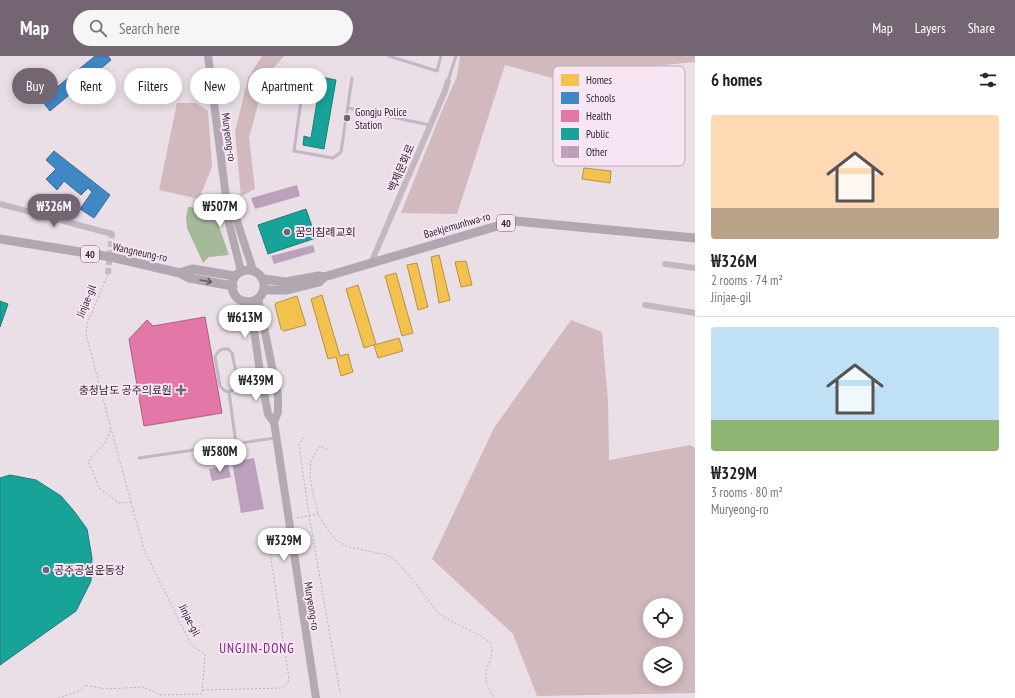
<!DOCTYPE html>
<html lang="en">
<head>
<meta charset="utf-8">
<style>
  body { margin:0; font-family:"PT Sans Narrow","Noto Sans KR",sans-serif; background:#f6f6f6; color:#222; height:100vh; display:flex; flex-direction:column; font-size:15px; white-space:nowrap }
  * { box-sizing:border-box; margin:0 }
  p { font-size:13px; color:#767676 }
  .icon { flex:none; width:22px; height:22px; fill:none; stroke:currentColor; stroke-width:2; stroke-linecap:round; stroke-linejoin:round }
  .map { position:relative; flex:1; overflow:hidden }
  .details { display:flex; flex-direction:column; background:#fff; width:320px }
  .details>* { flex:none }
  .top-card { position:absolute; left:12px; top:12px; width:380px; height:36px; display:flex; gap:8px }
  .tools { position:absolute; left:643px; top:542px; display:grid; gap:8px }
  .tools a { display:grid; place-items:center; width:40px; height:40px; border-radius:50%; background:#fff; box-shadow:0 2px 10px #0003; font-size:20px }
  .price { position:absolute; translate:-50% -34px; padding:0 9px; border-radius:14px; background:#fff; color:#222; font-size:13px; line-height:26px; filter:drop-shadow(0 1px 2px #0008) }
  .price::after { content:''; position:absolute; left:50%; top:24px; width:12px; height:9px; margin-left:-6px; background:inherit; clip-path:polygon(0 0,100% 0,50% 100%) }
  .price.active { background:#736672; color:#fff }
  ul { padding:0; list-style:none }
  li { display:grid; align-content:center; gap:8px; height:212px; padding:0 16px }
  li+li { border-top:1px solid #e0e0e0 }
  li span { display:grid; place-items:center; height:124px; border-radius:4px; color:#555 }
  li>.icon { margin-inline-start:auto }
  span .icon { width:72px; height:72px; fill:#fffc; stroke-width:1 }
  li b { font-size:17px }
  h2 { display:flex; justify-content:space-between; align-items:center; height:48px; padding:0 16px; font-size:17px }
  .tag { padding:0 14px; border-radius:18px; background:#fff; box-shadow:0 2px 10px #0003; font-size:14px; line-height:36px }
  .tag.active { background:#736672; color:#fff }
  header { display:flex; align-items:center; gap:24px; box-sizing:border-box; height:56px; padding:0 20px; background:#736672; color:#fff }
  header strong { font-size:19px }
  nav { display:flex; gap:22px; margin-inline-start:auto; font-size:14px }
  .search { width:280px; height:36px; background:#f6f6f6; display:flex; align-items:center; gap:10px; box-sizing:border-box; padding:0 14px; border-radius:22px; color:#767676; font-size:15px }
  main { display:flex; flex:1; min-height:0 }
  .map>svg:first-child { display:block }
  .green { fill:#d1b9bd; fill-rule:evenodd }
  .water { fill:#a5ba9b }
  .homes { fill:#f2c14e; stroke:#b99246 }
  .schools { fill:#3f88c5; stroke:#3b6b99 }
  .health { fill:#e377a8; stroke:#ae5f85 }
  .public { fill:#17a398; stroke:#1f7e7a }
  .building { fill:#bba1bb }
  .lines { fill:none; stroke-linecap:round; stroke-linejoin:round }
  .street-tunnel { stroke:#c5b9c3; stroke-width:6; stroke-dasharray:6 3; stroke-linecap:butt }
  .path { stroke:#bcb0ba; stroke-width:1; stroke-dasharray:2 2; stroke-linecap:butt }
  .lane { stroke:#c3b7c1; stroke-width:3 }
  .street { stroke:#c3b7c1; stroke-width:6 }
  .secondary { stroke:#b4a8b2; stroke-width:8 }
  .primary { stroke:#b1a7b0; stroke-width:9 }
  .oneway { stroke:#655a65 }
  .poi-dot { fill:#736672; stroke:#f7e5f3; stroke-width:1.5 }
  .labels { text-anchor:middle; stroke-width:4; stroke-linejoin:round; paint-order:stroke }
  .shield { fill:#f7e5f3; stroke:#6e5f6d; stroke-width:1 }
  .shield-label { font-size:10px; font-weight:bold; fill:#332633 }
  .poi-label { font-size:11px; fill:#332633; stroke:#f7e5f3; text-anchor:start }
  .street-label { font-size:11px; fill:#332633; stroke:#f7e5f3 }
  .quarter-label { font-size:13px; letter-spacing:1px; fill:#74267b; stroke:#f7e5f3 }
  .key { fill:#f7e5f3; stroke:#bcacb9; stroke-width:1 }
  .key-label { font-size:11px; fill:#332633 }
</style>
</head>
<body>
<header>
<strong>Map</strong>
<div class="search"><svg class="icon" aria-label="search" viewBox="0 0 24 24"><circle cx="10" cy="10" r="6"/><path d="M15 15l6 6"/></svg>Search here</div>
<nav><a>Map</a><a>Layers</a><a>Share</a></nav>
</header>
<main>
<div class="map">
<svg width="695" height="642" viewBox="0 0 695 642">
  <rect width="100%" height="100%" fill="#eadee7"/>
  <g class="green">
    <path d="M 262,0 L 284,0 L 266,20 L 249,81 L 255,133 L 241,140 L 235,76 L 248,22 Z"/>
    <path d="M 460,0 L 695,0 L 695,6 L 633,12 L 595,24 L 573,28 L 505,9 L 457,158 L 401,157 L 441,57 L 457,20 Z"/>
    <path d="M 177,47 L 196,47 L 208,55 L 212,111 L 199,143 L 159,134 Z"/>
    <path d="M 571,264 L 602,276 L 608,345 L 609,404 L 690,389 L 695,392 L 695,637 L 537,640 L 513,578 L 432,503 L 494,372 ZM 650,549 L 676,549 L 676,575 L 650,575 ZM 650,597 L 676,597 L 676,623 L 650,623 Z"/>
  </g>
  <path class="water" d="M 188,151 L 213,153 L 229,199 L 209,201 L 203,207 L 187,172 L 186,162 Z"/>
  <g class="homes">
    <path d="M 584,112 L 611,115 L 610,127 L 582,123 Z"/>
    <path d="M 439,199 L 450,244 L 439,247 L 431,201 Z"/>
    <path d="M 466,205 L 472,229 L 461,231 L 455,206 Z"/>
    <path d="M 417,207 L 428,251 L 418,254 L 407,209 Z"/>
    <path d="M 396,217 L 413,277 L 402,280 L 385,220 Z"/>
    <path d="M 358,229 L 376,288 L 364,292 L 346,233 Z"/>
    <path d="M 322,239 L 340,300 L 348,298 L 353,316 L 341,320 L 336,301 L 328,303 L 311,243 Z"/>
    <path d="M 297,240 L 306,269 L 284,275 L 281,273 L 275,249 L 276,247 Z"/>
    <path d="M 399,282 L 403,295 L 378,302 L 374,289 Z"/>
  </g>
  <g class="schools">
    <path d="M 95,0 L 108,0 L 111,4 L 50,55 L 39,41 L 31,30 L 44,16 L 56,32 Z"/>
    <path d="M 54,95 L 110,139 L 94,162 L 80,153 L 92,136 L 88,132 L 81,139 L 64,125 L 57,134 L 46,123 L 56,113 L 46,104 Z"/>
  </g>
  <path class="health" d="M 205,261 L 222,357 L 144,370 L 129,283 L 147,264 L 153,270 Z"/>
  <g class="public">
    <path d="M 321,21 L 336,24 L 324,93 L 303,89 L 304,80 L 311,82 Z"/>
    <path d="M 306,153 L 316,182 L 268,198 L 258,169 Z"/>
    <path d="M 0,245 L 8,248 L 0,271 Z"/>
    <path d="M 10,419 L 36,424 L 61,440 L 74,455 L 87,473 L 92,502 L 91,525 L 76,555 L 0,609 L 0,422 Z"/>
  </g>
  <g class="building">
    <path d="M 297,129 L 300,140 L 255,153 L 251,142 Z"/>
    <path d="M 313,189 L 315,196 L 274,208 L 271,200 Z"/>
    <path d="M 254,402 L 264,453 L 241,457 L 232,406 Z"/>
    <path d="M 228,409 L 231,421 L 212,425 L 209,413 Z"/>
  </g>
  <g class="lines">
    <path class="street-tunnel" d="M 108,218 L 112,178"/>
    <g class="path">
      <path d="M 600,34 L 599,19 L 597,12 L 599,6 L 603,4 L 607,0"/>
      <path d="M 108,218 L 87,268 L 86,278 L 111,373 L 105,387 L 88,405 L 100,433 L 119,447 L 131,446 L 111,373"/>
      <path d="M 304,381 L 299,389 L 309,459 L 340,637"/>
      <path d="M 318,457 C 313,434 302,410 320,390 L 327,393"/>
      <path d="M 297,462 L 318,458 L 329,476 L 337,485 L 349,491 L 387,499 L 395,504 L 412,523 L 439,558 L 453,566 L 479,579 L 490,586 L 492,593 L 491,602 L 486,615 L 486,626 L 494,642"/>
      <path d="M 203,634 L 282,632 L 287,628 L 289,623 L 270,496"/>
      <path d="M 58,642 L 80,635 L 85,629 L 105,633 L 143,631 L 161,639 L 202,638 L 205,598 L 192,590 L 145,496 L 131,446"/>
    </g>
    <g class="lane">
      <path d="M 389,0 L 437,15 L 441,0"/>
      <path d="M 448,25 L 456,0"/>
      <path d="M 303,30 L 294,95 L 333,102 L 341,96 L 352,22"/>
      <path d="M 348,52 L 430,69"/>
      <path d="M 223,293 L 228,293 L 232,297 L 238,326 C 237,331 234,334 229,336 L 225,335 L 220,330 L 215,301 C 217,296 219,294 223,293 Z"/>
      <path d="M 229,336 L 236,388"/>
      <path d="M 139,402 L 275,382"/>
    </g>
    <g class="street">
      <path d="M 0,148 L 112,178"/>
      <path d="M 371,207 L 445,35 L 448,25"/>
      <path d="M 665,208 L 695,212"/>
      <path d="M 645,249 L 695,257"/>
    </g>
    <g class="secondary">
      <path d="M 208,0 L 226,141 L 225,151 L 241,215"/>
      <path d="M 226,142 L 231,148 L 234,156 L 253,214"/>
      <path d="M 258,242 L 278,340 L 278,356 L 274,366"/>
      <path d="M 246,245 L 252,260 L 260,316 L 268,358 L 274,366 L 316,642"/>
    </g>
    <g class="primary">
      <path d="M 0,183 L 111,201 L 180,217 L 189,222 L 233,230"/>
      <circle cx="248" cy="230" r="16"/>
      <path d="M 180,217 L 192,213 L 235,220"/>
      <path d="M 263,223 L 286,226 L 319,220 L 324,221 L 504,168 L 515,165 L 695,182"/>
      <path d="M 264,234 L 287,234 L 319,226 L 324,221"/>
    </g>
  </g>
  <defs><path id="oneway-shaft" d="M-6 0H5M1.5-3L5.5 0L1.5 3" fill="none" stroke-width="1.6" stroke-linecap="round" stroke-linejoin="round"/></defs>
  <use class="oneway" href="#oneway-shaft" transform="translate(206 225) rotate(10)"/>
  <g class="poi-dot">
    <circle cx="347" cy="62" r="4"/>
    <circle cx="287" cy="176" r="4"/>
    <path d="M179 328h4v4h4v4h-4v4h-4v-4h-4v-4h4z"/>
    <circle cx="46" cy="514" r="4"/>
  </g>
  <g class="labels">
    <g class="shield">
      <rect x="497" y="159" width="18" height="16" rx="3"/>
      <rect x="81" y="190" width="18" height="16" rx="3"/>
    </g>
    <g class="shield-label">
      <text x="506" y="171">40</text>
      <text x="90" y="202">40</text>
    </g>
    <g class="poi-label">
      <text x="355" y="60">Gongju Police<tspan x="355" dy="13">Station</tspan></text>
      <text x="295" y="180">꿈의침례교회</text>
      <text x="172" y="338" text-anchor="end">충청남도 공주의료원</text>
      <text x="54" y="518">공주공설운동장</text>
    </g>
    <g class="street-label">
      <text transform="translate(229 81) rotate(82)" y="4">Muryeong-ro</text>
      <text transform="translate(401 112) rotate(-67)" y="4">백제문화로</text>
      <text transform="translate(457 169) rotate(-16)" y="4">Baekjemunhwa-ro</text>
      <text transform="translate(140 196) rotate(12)" y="4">Wangneung-ro</text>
      <text transform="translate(86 245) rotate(-68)" y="4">Jinjae-gil</text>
      <text transform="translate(312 550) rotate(81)" y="4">Muryeong-ro</text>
      <text transform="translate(190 564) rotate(63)" y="4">Jinjae-gil</text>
    </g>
    <g class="quarter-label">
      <text x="257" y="597">UNGJIN-DONG</text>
    </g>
  </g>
  <rect x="553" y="10" width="132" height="100" rx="6" class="key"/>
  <rect x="561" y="18" width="18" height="12" fill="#f2c14e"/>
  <rect x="561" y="36" width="18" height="12" fill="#3f88c5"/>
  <rect x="561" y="54" width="18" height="12" fill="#e377a8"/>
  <rect x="561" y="72" width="18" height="12" fill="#17a398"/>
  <rect x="561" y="90" width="18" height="12" fill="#bba1bb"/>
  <g class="key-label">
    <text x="586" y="28">Homes</text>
    <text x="586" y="46">Schools</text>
    <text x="586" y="64">Health</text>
    <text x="586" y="82">Public</text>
    <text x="586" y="100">Other</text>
  </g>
</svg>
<div class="tools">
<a><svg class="icon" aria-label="locate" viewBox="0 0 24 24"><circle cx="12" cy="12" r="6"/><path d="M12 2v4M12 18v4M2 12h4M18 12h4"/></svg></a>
<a><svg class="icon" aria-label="layers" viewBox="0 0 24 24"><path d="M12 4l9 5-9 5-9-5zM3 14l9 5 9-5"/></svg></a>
</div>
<b class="price active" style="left:54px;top:172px">₩326M</b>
<b class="price" style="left:220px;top:172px">₩507M</b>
<b class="price" style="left:245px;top:283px">₩613M</b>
<b class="price" style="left:256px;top:346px">₩439M</b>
<b class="price" style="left:220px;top:417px">₩580M</b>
<b class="price" style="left:284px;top:506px">₩329M</b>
<div class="top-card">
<a class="tag active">Buy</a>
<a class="tag">Rent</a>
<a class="tag">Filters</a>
<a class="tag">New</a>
<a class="tag">Apartment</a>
</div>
</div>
<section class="details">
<h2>6 homes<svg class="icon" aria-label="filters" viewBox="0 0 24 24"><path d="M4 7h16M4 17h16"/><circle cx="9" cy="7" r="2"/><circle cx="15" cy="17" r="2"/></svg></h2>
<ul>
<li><span style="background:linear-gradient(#ffd9b3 75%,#b9a48a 0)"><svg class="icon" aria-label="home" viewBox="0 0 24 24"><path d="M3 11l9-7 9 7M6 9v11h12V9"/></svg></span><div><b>₩326M</b><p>2 rooms · 74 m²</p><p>Jinjae-gil</p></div></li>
<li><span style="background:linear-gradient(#bfe0f5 75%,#8fb573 0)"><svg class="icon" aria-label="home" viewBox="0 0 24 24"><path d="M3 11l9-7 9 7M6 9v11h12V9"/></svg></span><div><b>₩329M</b><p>3 rooms · 80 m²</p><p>Muryeong-ro</p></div></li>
</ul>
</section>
</main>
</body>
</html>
